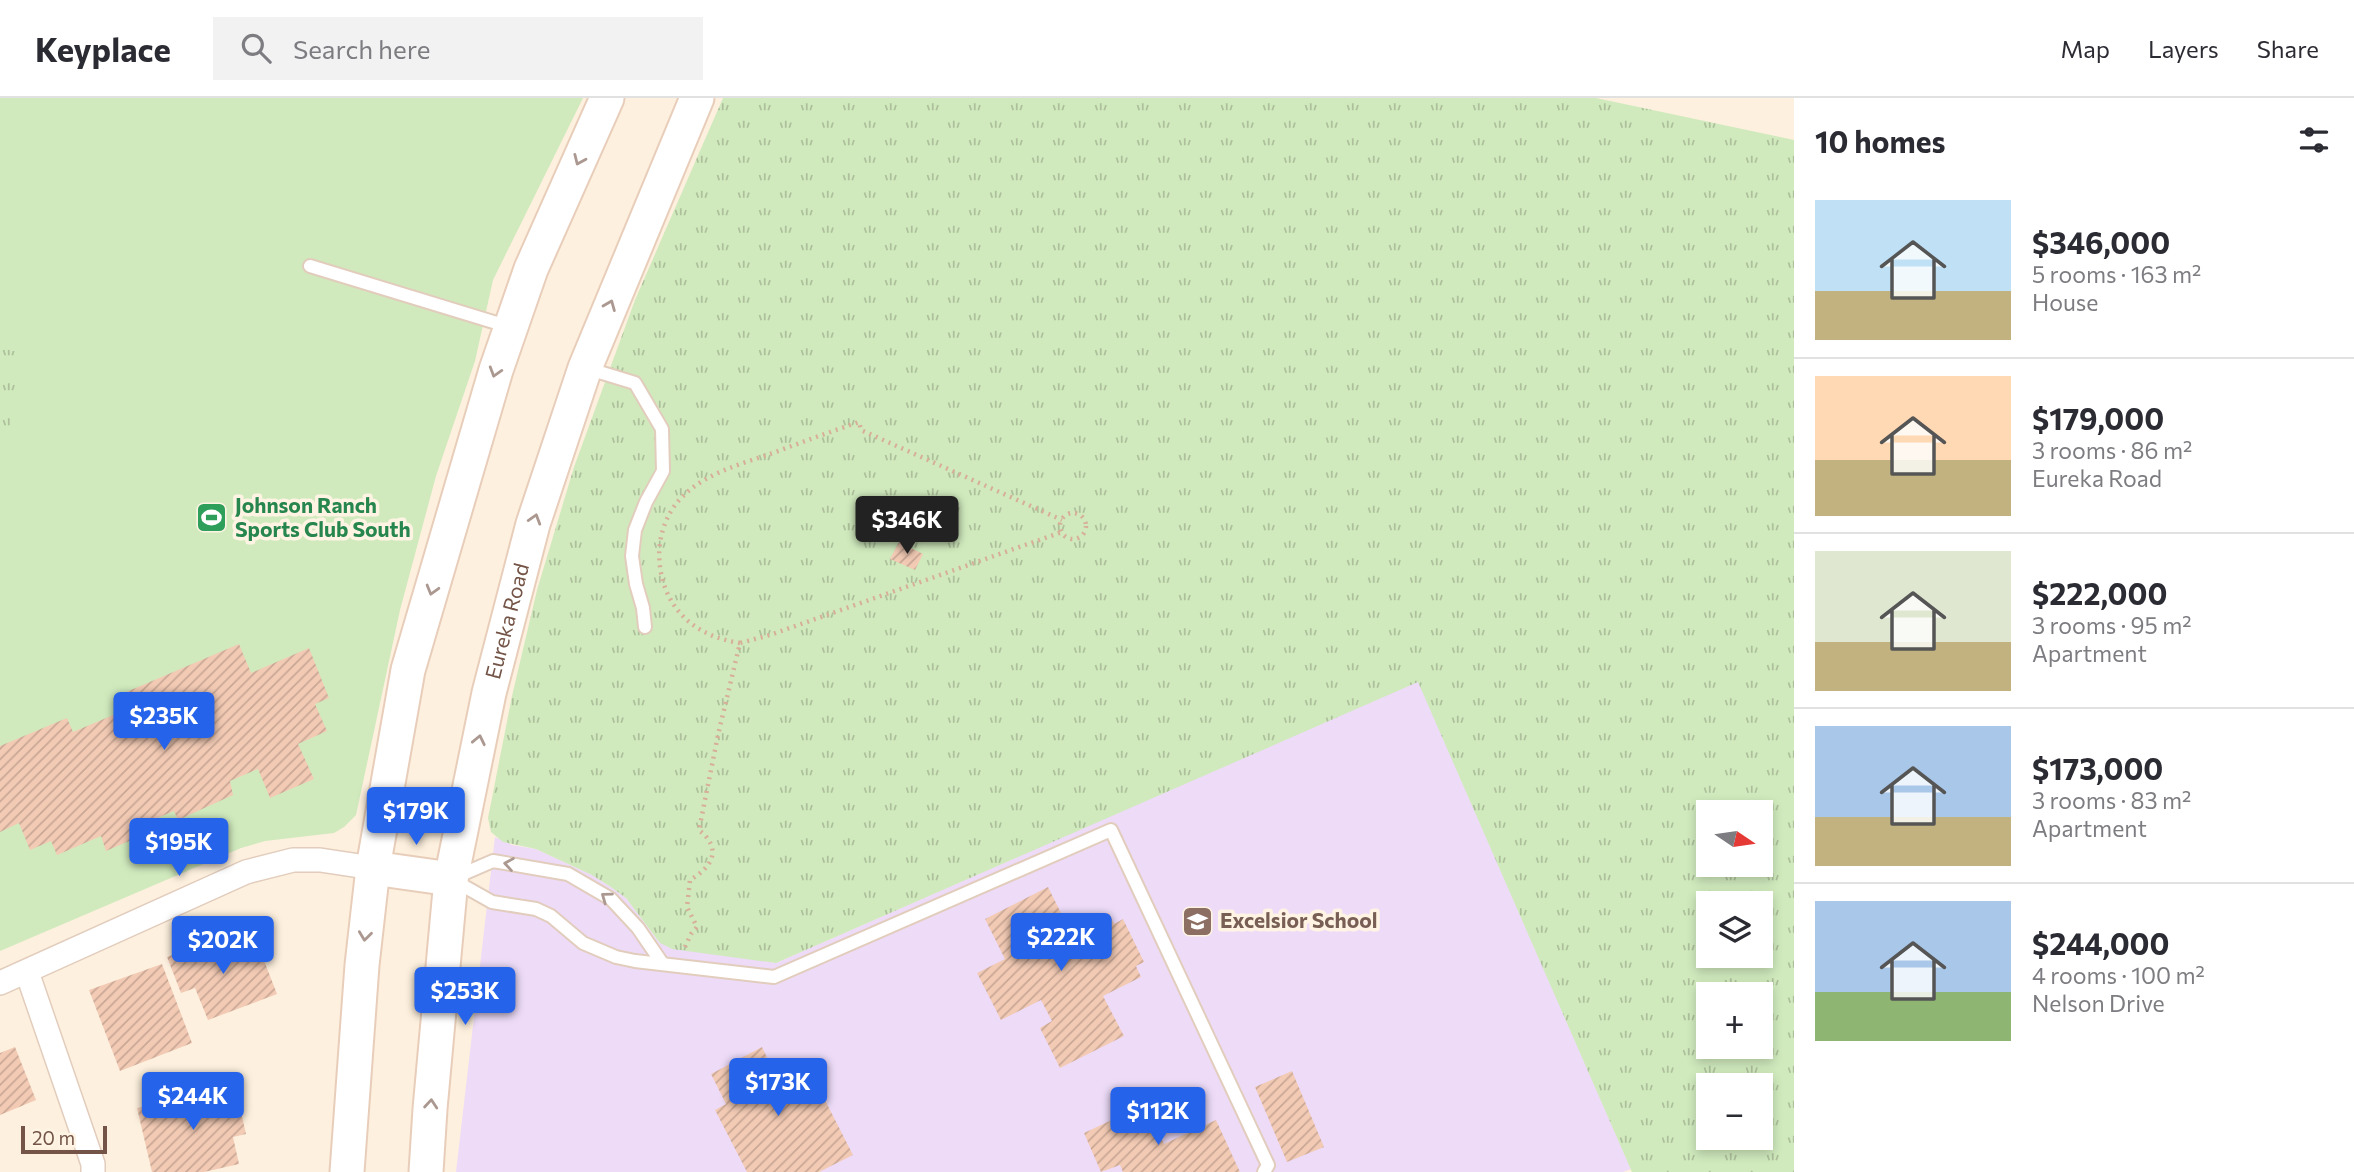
<!DOCTYPE html>
<html lang="en">
<head>
<meta charset="utf-8">
<style>
  body { margin:0; font-family:Commissioner,sans-serif; background:#f2f2f3; color:#2b2b33; height:100vh; display:flex; flex-direction:column; font-size:26px; white-space:nowrap }
  * { box-sizing:border-box; margin:0 }
  p { font-size:23px; color:#7c7c81 }
  .icon { flex:none; width:38px; height:38px; fill:none; stroke:currentColor; stroke-width:2; stroke-linecap:round; stroke-linejoin:round }
  .map { position:relative; flex:1; overflow:hidden }
  .details { display:flex; flex-direction:column; background:#fff; width:560px }
  .details>* { flex:none }
  .needle { width:46px; rotate:103deg }
  .tools { position:absolute; left:1696px; top:702px; display:grid; gap:14px }
  .tools a { display:grid; place-items:center; width:77px; height:77px; border-radius:0px; background:#fff; box-shadow:0 4px 10px #0003; font-size:35px }
  .scale { position:absolute; left:21px; bottom:18px; width:86px; box-sizing:border-box; padding-left:7px; border:4px solid #735446; border-top:0; font-size:19px; line-height:24px; white-space:nowrap; color:#735446; -webkit-text-stroke:5px #fff4e4; paint-order:stroke }
  .price { position:absolute; translate:-50% -60px; padding:0 16px; border-radius:7px; background:#2563eb; color:#fff; font-size:23px; line-height:46px; filter:drop-shadow(0 2px 4px #0008) }
  .price::after { content:''; position:absolute; left:50%; top:42px; width:21px; height:16px; margin-left:-10px; background:inherit; clip-path:polygon(0 0,100% 0,50% 100%) }
  .price.current { background:#222; color:#fff }
  ul { padding:0; list-style:none }
  li { display:flex; align-items:center; gap:21px; height:175px; padding:0 21px }
  li+li { border-top:2px solid #e1e1e2 }
  li span { display:grid; place-items:center; flex:none; width:196px; height:140px; border-radius:0px; color:#555 }
  li>.icon { margin-inline-start:auto }
  span .icon { width:84px; height:84px; fill:#fffc; stroke-width:1 }
  li b { font-size:30px }
  h2 { display:flex; justify-content:space-between; align-items:center; height:84px; padding:0 21px; font-size:30px }
  header { display:flex; align-items:center; gap:42px; box-sizing:border-box; height:98px; padding:0 35px; background:#fff; border-bottom:2px solid #e1e1e2 }
  header strong { font-size:33px }
  nav { display:flex; gap:38px; margin-inline-start:auto; font-size:24px }
  .search { width:490px; height:63px; background:#f2f2f3; display:flex; align-items:center; gap:18px; box-sizing:border-box; padding:0 24px; border-radius:0px; color:#7c7c81; font-size:26px }
  main { display:flex; flex:1; min-height:0 }
  .map>svg:first-child { display:block }
  .education { fill:#eddbf8 }
  .grass { fill:#d0eabd }
  .park { fill:url(#park-tufts); fill-rule:evenodd }
  .building { fill:url(#building-hatch) }
  .lines { fill:none; stroke-linecap:round; stroke-linejoin:round }
  .lane-casing { stroke:#e2cdbd; stroke-width:16 }
  .street-casing { stroke:#e2cdbd; stroke-width:26 }
  .secondary-casing { stroke:#e8ceba; stroke-width:37 }
  .path { stroke:#d7af98; stroke-width:4.5; stroke-dasharray:2 5; stroke-linecap:butt }
  .lane { stroke:#fff; stroke-width:12 }
  .street { stroke:#fff; stroke-width:23 }
  .secondary { stroke:#fff; stroke-width:33 }
  .oneway { stroke:#ab9890 }
  .labels { text-anchor:middle; stroke-width:7; stroke-linejoin:round; paint-order:stroke }
  .leisure-label { font-size:21px; font-weight:bold; fill:#27864d; stroke:#fff4e4; text-anchor:start }
  .street-label { font-size:21px; fill:#735446; stroke:#fff4e4 }
  .education-label { font-size:21px; font-weight:bold; fill:#785e54; stroke:#fff4e4; text-anchor:start }
</style>
</head>
<body>
<header>
<strong>Keyplace</strong>
<div class="search"><svg class="icon" aria-label="search" viewBox="0 0 24 24"><circle cx="10" cy="10" r="6"/><path d="M15 15l6 6"/></svg>Search here</div>
<nav><a>Map</a><a>Layers</a><a>Share</a></nav>
</header>
<main>
<div class="map">
<svg width="1794" height="1074" viewBox="0 0 1794 1074">
  <defs>
    <pattern id="park-tufts" width="24" height="20" patternUnits="userSpaceOnUse" patternTransform="scale(1.75)"><rect width="24" height="20" fill="#d0eabd"/><path d="M3 7l-1-3M5 7V3M7 7l1-3M15 17l-1-3M17 17v-4M19 17l1-3" fill="none" stroke="#adc09b"/></pattern>
    <pattern id="building-hatch" width="6" height="6" patternUnits="userSpaceOnUse" patternTransform="scale(1.75)"><rect width="6" height="6" fill="#f3cbb5"/><path d="M-1 1l2-2M0 6l6-6M5 7l2-2" fill="none" stroke="#c9a795"/></pattern>
  </defs>
  <rect width="100%" height="100%" fill="#fdf0de"/>
  <path class="education" d="M 1418,583 L 1631,1071 L 1623,1074 L 456,1074 L 495,739 L 512,747 L 536,751 L 592,777 L 611,789 L 626,800 L 660,845 L 776,865 Z"/>
  <path class="grass" d="M 0,0 L 583,0 L 493,182 L 475,263 L 436,378 L 400,512 L 356,717 L 344,729 L 334,735 L 265,743 L 241,750 L 0,853 Z"/>
  <g class="park">
    <path d="M 723,0 L 1596,0 L 1794,42 L 1794,1074 L 1632,1074 L 1418,584 L 776,865 L 672,851 L 660,845 L 626,800 L 611,789 L 592,777 L 536,751 L 503,744 L 491,734 L 488,720 L 512,598 L 537,492 L 574,369 L 635,202 ZM 1708,714 L 1760,714 L 1760,766 L 1708,766 ZM 1708,805 L 1760,805 L 1760,858 L 1708,858 ZM 1708,896 L 1760,896 L 1760,948 L 1708,948 ZM 1708,987 L 1760,987 L 1760,1040 L 1708,1040 Z"/>
    <path d="M 0,250 L 27,256 L 0,369 Z"/>
  </g>
  <g class="building">
    <path d="M 899,444 L 923,456 L 915,472 L 890,461 Z"/>
    <path d="M 239,546 L 251,575 L 309,550 L 329,600 L 315,606 L 327,633 L 298,646 L 314,681 L 270,700 L 258,671 L 230,683 L 233,697 L 178,722 L 174,713 L 145,725 L 150,734 L 106,753 L 101,738 L 57,757 L 51,743 L 30,752 L 19,725 L 0,734 L 0,648 L 67,620 L 73,634 L 130,610 L 124,595 Z"/>
    <path d="M 1048,789 L 1071,835 L 1109,815 L 1114,826 L 1123,821 L 1144,864 L 1136,868 L 1141,879 L 1103,898 L 1124,938 L 1060,970 L 1040,930 L 1052,923 L 1041,902 L 1001,922 L 977,875 L 1005,861 L 985,821 Z"/>
    <path d="M 213,841 L 218,856 L 256,842 L 277,896 L 208,922 L 195,890 L 181,895 L 167,859 Z"/>
    <path d="M 162,866 L 192,945 L 120,973 L 89,892 Z"/>
    <path d="M 15,949 L 36,1002 L 0,1017 L 0,955 Z"/>
    <path d="M 762,949 L 777,980 L 806,965 L 853,1057 L 819,1074 L 747,1074 L 715,1012 L 726,1006 L 711,976 Z"/>
    <path d="M 1292,973 L 1324,1049 L 1287,1064 L 1255,989 Z"/>
    <path d="M 235,988 L 246,1036 L 233,1039 L 239,1066 L 204,1074 L 152,1074 L 137,1010 Z"/>
    <path d="M 1146,1006 L 1164,1046 L 1216,1022 L 1240,1074 L 1123,1074 L 1120,1067 L 1101,1074 L 1084,1035 Z"/>
  </g>
  <g class="lines">
    <defs>
      <g id="lane">
        <path d="M 310,168 L 510,229"/>
        <path d="M 586,270 L 635,285 L 662,331 L 663,373 L 646,404 L 635,432 L 632,458 L 636,486 L 643,510 L 645,529"/>
        <path d="M 456,779 L 493,763 L 568,776 L 611,801 L 638,830 L 662,865"/>
        <path d="M 453,782 L 492,804 L 536,811 L 551,818 L 583,845 L 616,859 L 635,863 L 774,879 L 1111,732 L 1268,1067 L 1264,1074"/>
      </g>
      <g id="street">
        <path d="M 27,874 L 93,1066 L 93,1074"/>
        <path d="M 0,885 L 246,774 L 293,762 L 320,762 L 373,770"/>
      </g>
      <g id="secondary">
        <path d="M 373,770 L 451,781"/>
        <path d="M 347,1074 L 362,867 L 373,770 L 408,572 L 496,272 L 531,171 L 607,0"/>
        <path id="s1" d="M 426,1074 L 430,1011 L 451,781 L 489,595 L 533,426 L 585,270 L 697,0"/>
      </g>
    </defs>
    <use href="#lane" class="lane-casing"/>
    <use href="#street" class="street-casing"/>
    <use href="#secondary" class="secondary-casing"/>
    <g class="path">
      <circle cx="1073" cy="428" r="13"/>
      <path d="M 740,545 C 707,540 679,524 666,492 C 659,474 657,454 662,435 C 675,383 729,370 773,355 C 802,344 830,334 859,324 L 861,332 L 1062,422"/>
      <path d="M 685,849 L 691,836 L 697,829 L 687,809 L 690,782 C 712,769 723,751 699,732 L 718,637 L 740,545 L 770,537 L 1062,434"/>
    </g>
    <use href="#lane" class="lane"/>
    <use href="#street" class="street"/>
    <use href="#secondary" class="secondary"/>
  </g>
  <defs><path id="oneway-chevron" d="M-2-3.5L2.5 0L-2 3.5" fill="none" stroke-width="1.6" stroke-linecap="round" stroke-linejoin="round" transform="scale(1.75)"/></defs>
  <g class="oneway">
    <use href="#oneway-chevron" transform="translate(579 62) rotate(114)"/>
    <use href="#oneway-chevron" transform="translate(610 207) rotate(-68)"/>
    <use href="#oneway-chevron" transform="translate(495 274) rotate(107)"/>
    <use href="#oneway-chevron" transform="translate(535 421) rotate(-73)"/>
    <use href="#oneway-chevron" transform="translate(432 492) rotate(106)"/>
    <use href="#oneway-chevron" transform="translate(479 642) rotate(-78)"/>
    <use href="#oneway-chevron" transform="translate(509 766) rotate(-171)"/>
    <use href="#oneway-chevron" transform="translate(606 799) rotate(-144)"/>
    <use href="#oneway-chevron" transform="translate(365 838) rotate(97)"/>
    <use href="#oneway-chevron" transform="translate(431 1006) rotate(-85)"/>
  </g>
  <defs>
    <symbol id="stadium-square" viewBox="-11 -11 22 22"><rect x="-9" y="-9" width="18" height="18" rx="4" fill="#2e9e5b" stroke="#fff4e4"/><path d="M0-5a6.5 5 0 1 0 0 10a6.5 5 0 1 0 0-10ZM-3.5-1.8h7v3.6h-7Z" fill="#fff"/></symbol>
    <symbol id="school-square" viewBox="-11 -11 22 22"><rect x="-9" y="-9" width="18" height="18" rx="4" fill="#8d6e63" stroke="#fff4e4"/><path d="M0-5L7-2L0 1L-7-2ZM-4 1L0 2.5L4 1V4Q0 6-4 4Z" fill="#fff"/></symbol>
  </defs>
  <g fill-rule="evenodd">
    <use href="#stadium-square" x="194" y="402" width="35" height="35"/>
    <use href="#school-square" x="1180" y="806" width="35" height="35"/>
  </g>
  <g class="labels">
    <g class="leisure-label">
      <text x="235" y="415">Johnson Ranch<tspan x="235" dy="24">Sports Club South</tspan></text>
    </g>
    <g class="street-label">
      <text dy="7" stroke="none"><textPath href="#s1" startOffset="558">Eureka Road</textPath></text>
    </g>
    <g class="education-label">
      <text x="1220" y="830">Excelsior School</text>
    </g>
  </g>
</svg>
<div class="tools">
<a><svg class="needle" viewBox="-14 -14 28 28"><path d="M0-13l5 13h-10z" fill="#e53935"/><path d="M0 13l5-13h-10z" fill="#7c7c81"/></svg></a>
<a><svg class="icon" aria-label="layers" viewBox="0 0 24 24"><path d="M12 4l9 5-9 5-9-5zM3 14l9 5 9-5"/></svg></a>
<a>+</a>
<a>−</a>
</div>
<div class="scale">20 m</div>
<b class="price current" style="left:907px;top:458px">$346K</b>
<b class="price" style="left:164px;top:654px">$235K</b>
<b class="price" style="left:416px;top:749px">$179K</b>
<b class="price" style="left:179px;top:780px">$195K</b>
<b class="price" style="left:1061px;top:875px">$222K</b>
<b class="price" style="left:223px;top:878px">$202K</b>
<b class="price" style="left:465px;top:929px">$253K</b>
<b class="price" style="left:778px;top:1020px">$173K</b>
<b class="price" style="left:193px;top:1034px">$244K</b>
<b class="price" style="left:1158px;top:1049px">$112K</b>
</div>
<section class="details">
<h2>10 homes<svg class="icon" aria-label="filters" viewBox="0 0 24 24"><path d="M4 7h16M4 17h16"/><circle cx="9" cy="7" r="2"/><circle cx="15" cy="17" r="2"/></svg></h2>
<ul>
<li><span style="background:linear-gradient(#bfe0f5 65%,#c2b280 0)"><svg class="icon" aria-label="home" viewBox="0 0 24 24"><path d="M3 11l9-7 9 7M6 9v11h12V9"/></svg></span><div><b>$346,000</b><p>5 rooms · 163 m²</p><p>House</p></div></li>
<li><span style="background:linear-gradient(#ffd9b3 60%,#c2b280 0)"><svg class="icon" aria-label="home" viewBox="0 0 24 24"><path d="M3 11l9-7 9 7M6 9v11h12V9"/></svg></span><div><b>$179,000</b><p>3 rooms · 86 m²</p><p>Eureka Road</p></div></li>
<li><span style="background:linear-gradient(#dfe7d0 65%,#c2b280 0)"><svg class="icon" aria-label="home" viewBox="0 0 24 24"><path d="M3 11l9-7 9 7M6 9v11h12V9"/></svg></span><div><b>$222,000</b><p>3 rooms · 95 m²</p><p>Apartment</p></div></li>
<li><span style="background:linear-gradient(#a9c7e8 65%,#c2b280 0)"><svg class="icon" aria-label="home" viewBox="0 0 24 24"><path d="M3 11l9-7 9 7M6 9v11h12V9"/></svg></span><div><b>$173,000</b><p>3 rooms · 83 m²</p><p>Apartment</p></div></li>
<li><span style="background:linear-gradient(#a9c7e8 65%,#8fb573 0)"><svg class="icon" aria-label="home" viewBox="0 0 24 24"><path d="M3 11l9-7 9 7M6 9v11h12V9"/></svg></span><div><b>$244,000</b><p>4 rooms · 100 m²</p><p>Nelson Drive</p></div></li>
</ul>
</section>
</main>
</body>
</html>
